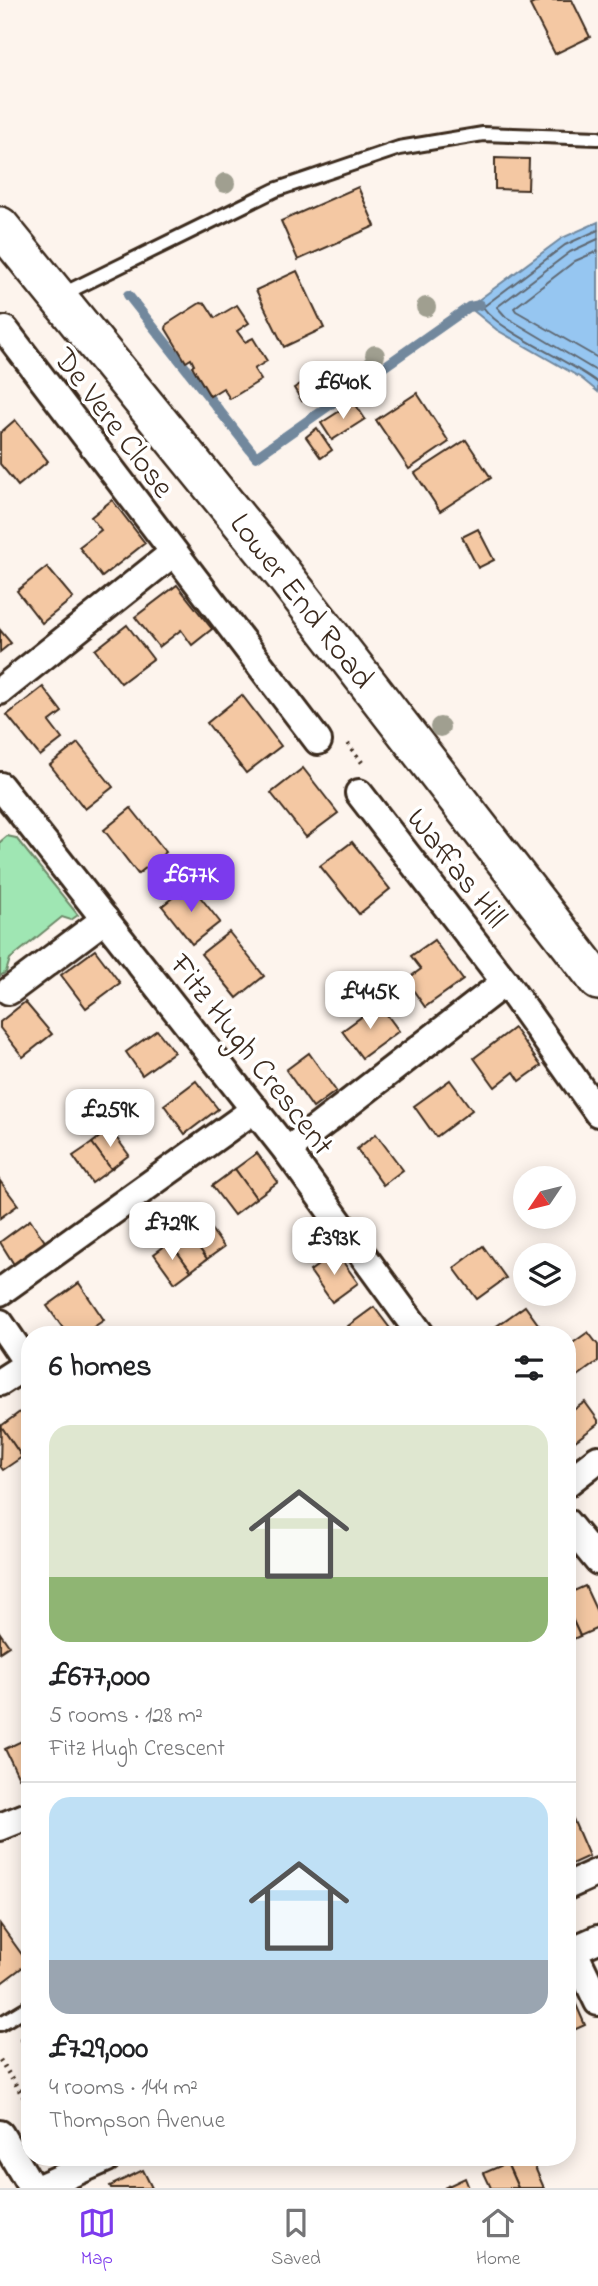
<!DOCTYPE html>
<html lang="en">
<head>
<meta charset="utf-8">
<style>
  body { margin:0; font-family:"Indie Flower",sans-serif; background:#f2f2f2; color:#202124; height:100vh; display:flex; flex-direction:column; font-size:26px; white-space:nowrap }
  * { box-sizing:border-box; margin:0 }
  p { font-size:23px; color:#757577 }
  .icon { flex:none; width:38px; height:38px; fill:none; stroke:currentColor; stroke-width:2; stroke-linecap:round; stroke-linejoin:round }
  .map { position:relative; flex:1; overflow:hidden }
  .sheet { position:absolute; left:21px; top:1326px; width:555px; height:840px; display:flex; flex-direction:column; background:#fff; border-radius:28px; box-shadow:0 4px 18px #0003 }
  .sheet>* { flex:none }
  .needle { width:46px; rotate:235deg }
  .fabs { position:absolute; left:513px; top:1166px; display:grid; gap:14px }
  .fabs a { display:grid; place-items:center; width:63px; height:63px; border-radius:50%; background:#fff; box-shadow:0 4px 18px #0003; font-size:35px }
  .price { position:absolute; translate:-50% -60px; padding:0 16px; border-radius:14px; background:#fff; color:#222; font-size:23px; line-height:46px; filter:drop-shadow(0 2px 4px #0008) }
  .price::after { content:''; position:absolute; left:50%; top:42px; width:21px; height:16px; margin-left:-10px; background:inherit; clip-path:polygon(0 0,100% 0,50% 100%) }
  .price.selected { background:#7c3aed; color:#fff }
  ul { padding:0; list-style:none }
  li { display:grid; align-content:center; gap:14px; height:371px; padding:0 28px }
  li+li { border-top:2px solid #e0e0e0 }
  li span { display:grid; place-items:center; height:217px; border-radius:21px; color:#555 }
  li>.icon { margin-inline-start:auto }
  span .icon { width:126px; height:126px; fill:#fffc; stroke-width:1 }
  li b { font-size:30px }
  h2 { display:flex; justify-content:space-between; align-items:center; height:84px; padding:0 28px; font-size:30px }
  .tabs { display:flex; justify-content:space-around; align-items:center; height:98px; border-top:2px solid #e0e0e0; background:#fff; font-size:19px; color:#757577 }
  .tabs a { display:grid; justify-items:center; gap:4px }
  .tabs .selected { color:#7c3aed }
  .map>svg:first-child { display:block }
  .green { fill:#9fe6b3; stroke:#6d8868; stroke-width:2 }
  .water { fill:#96c6f1; stroke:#72889d; stroke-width:2 }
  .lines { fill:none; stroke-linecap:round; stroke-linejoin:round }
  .shore { stroke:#5f6872; stroke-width:2 }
  .stream { stroke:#72889d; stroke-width:10 }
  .building { fill:#f4c8a3; stroke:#3b2a1e; stroke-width:2 }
  .lane-casing { stroke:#3b2a1e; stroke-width:18 }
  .street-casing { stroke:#3b2a1e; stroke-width:32 }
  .secondary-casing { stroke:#3b2a1e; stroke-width:42 }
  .path { stroke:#3b2a1e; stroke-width:4.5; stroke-dasharray:2 5; stroke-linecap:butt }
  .lane { stroke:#fff; stroke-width:12 }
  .street { stroke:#fff; stroke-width:26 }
  .secondary { stroke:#fff; stroke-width:37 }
  .tree { fill:#a09f90 }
  .labels { text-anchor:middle; stroke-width:7; stroke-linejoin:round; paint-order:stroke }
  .street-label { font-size:32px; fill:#3b2a1e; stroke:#fff }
</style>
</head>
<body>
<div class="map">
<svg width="598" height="2188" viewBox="0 0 598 2188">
  <rect width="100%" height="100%" fill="#fdf4ed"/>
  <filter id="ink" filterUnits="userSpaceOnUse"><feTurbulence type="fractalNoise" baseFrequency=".0143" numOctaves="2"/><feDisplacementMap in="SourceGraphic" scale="14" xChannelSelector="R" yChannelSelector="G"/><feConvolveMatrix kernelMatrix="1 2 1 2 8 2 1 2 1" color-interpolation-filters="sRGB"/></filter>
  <g filter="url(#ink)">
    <path class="green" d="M 7,836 L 16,838 L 78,915 L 71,920 L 62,917 L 10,959 L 6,972 L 0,976 L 0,842 Z"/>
    <path class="water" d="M 598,222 L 598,392 L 581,378 L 497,330 L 469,307 L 562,238 Z"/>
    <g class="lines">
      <g class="shore">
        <path d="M 598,230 L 565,245 L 483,307 C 502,334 568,359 598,383"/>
        <path d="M 598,239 L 570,252 L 497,307 L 506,317 L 598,372"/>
        <path d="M 598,251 L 575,261 L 514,308 L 516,311 L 598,358"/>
      </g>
      <path class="stream" d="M 128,295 L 256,457 L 469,307 L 480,305"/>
    </g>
    <g class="building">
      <path d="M 541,0 L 572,0 L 590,37 L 555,54 L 530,5 Z"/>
      <path d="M 495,158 L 529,159 L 528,190 L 495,189 Z"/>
      <path d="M 358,187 L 375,226 L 298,260 L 281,221 Z"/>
      <path d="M 297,271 L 324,328 L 284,347 L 256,290 Z"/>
      <path d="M 200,303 L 206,304 L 215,318 L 237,305 L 249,323 L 237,331 L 245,342 L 253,338 L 267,361 L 254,369 L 261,380 L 230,399 L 223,388 L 210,396 L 192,366 L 194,365 L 191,359 L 186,362 L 166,329 L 167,324 Z"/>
      <path d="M 307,380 L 315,393 L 302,401 L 294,388 Z"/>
      <path d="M 417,393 L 449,442 L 409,469 L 376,420 Z"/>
      <path d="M 354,402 L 365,419 L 332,440 L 321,423 Z"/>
      <path d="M 15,420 L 48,461 L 18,486 L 0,464 L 0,433 Z"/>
      <path d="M 317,428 L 332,450 L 321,458 L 306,437 Z"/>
      <path d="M 466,440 L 491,478 L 440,511 L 415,473 Z"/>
      <path d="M 112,500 L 145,543 L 102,577 L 79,547 L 101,530 L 91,517 Z"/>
      <path d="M 478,529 L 494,560 L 478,568 L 462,537 Z"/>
      <path d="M 47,567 L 73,598 L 42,623 L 17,591 Z"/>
      <path d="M 177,585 L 212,629 L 192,645 L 181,630 L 159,647 L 135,617 Z"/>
      <path d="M 127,625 L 153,659 L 121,683 L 95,650 Z"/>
      <path d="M 0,630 L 11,643 L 0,652 Z"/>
      <path d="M 43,687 L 62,712 L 49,722 L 62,739 L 40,756 L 7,715 Z"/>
      <path d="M 242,695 L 281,746 L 246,773 L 207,723 Z"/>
      <path d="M 78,743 L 113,787 L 85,809 L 50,765 Z"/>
      <path d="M 303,768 L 338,813 L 306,837 L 271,793 Z"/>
      <path d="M 131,808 L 166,852 L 138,874 L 104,830 Z"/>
      <path d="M 352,842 L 390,889 L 359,914 L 320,866 Z"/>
      <path d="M 190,884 L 220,922 L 192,944 L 162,906 Z"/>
      <path d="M 229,932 L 264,976 L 237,998 L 201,954 Z"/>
      <path d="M 434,940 L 463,980 L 425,1007 L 406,980 L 421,969 L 411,956 Z"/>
      <path d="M 95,950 L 120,983 L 86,1008 L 61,975 Z"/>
      <path d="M 25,1002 L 52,1034 L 23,1057 L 0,1028 L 0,1022 Z"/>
      <path d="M 379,1004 L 399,1031 L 362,1058 L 342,1031 Z"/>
      <path d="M 514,1028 L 541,1066 L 520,1081 L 514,1072 L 495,1087 L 474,1058 Z"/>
      <path d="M 157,1030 L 174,1052 L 142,1075 L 126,1052 Z"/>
      <path d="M 309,1053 L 336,1091 L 313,1108 L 286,1070 Z"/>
      <path d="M 450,1080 L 472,1110 L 436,1137 L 414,1106 Z"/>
      <path d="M 196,1081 L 218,1109 L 185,1134 L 164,1105 Z"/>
      <path d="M 110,1129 L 129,1155 L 111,1169 L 92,1143 Z"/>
      <path d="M 376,1134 L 403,1170 L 383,1185 L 357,1149 Z"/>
      <path d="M 92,1143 L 111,1169 L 92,1183 L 73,1156 Z"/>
      <path d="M 257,1153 L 278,1182 L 256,1198 L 235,1169 Z"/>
      <path d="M 235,1169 L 256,1198 L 234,1215 L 212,1186 Z"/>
      <path d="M 0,1181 L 18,1205 L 0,1218 Z"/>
      <path d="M 203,1218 L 224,1247 L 207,1259 L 186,1230 Z"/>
      <path d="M 30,1220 L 46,1243 L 15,1266 L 0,1242 Z"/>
      <path d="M 186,1230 L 207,1259 L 191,1271 L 170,1242 Z"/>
      <path d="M 170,1242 L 191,1271 L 175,1283 L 154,1254 Z"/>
      <path d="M 483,1246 L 506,1278 L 477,1299 L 454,1268 Z"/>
      <path d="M 336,1252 L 358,1283 L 332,1302 L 310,1271 Z"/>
      <path d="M 79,1283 L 104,1320 L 82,1335 L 68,1335 L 47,1306 Z"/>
      <path d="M 525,1306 L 546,1335 L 495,1335 L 491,1330 Z"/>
      <path d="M 374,1307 L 395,1335 L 354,1335 L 348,1326 Z"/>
      <path d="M 588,1332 L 598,1345 L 598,1361 L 567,1384 L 567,1347 Z"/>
      <path d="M 585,1402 L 598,1420 L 598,1424 L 567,1447 L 567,1405 L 572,1411 Z"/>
      <path d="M 20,1412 L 30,1426 L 30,1452 L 22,1457 L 1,1426 Z"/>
      <path d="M 1,1426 L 22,1457 L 3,1470 L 0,1466 Z"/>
      <path d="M 585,1586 L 598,1614 L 598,1628 L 580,1636 L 567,1608 L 567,1594 Z"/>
      <path d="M 567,1608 L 580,1636 L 567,1642 Z"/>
      <path d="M 0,1633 L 9,1646 L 0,1652 Z"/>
      <path d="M 30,1737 L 30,1773 L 19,1778 L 5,1749 Z"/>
      <path d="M 573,1819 L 589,1856 L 567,1866 L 567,1822 Z"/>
      <path d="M 0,1924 L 28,1963 L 0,1984 Z"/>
      <path d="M 567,1984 L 585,2025 L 567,2033 Z"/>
      <path d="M 30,2032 L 30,2053 L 20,2039 Z"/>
      <path d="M 518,2158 L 531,2158 L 544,2188 L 518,2188 L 507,2163 Z"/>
      <path d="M 507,2163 L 518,2188 L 491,2188 L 484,2173 Z"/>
      <path d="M 143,2170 L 152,2188 L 111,2188 L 110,2186 Z"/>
      <path d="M 465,2178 L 469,2188 L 444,2188 Z"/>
    </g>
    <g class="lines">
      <defs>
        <g id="lane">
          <path d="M 59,296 L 275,190 L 399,148 L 483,134 L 598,138"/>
          <path d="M 0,2024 L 30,2006"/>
        </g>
        <g id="street">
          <path d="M 5,330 L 318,741"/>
          <path d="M 0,691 L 173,553"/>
          <path d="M 0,786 L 287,1151 L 421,1335"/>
          <path d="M 359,793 L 505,982 L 598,1113"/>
          <path d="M 9,991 L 105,919"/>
          <path d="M 287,1151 L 505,982"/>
          <path d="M 0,1292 L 255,1109"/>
          <path d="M 0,1323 L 30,1367"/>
          <path d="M 0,1382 L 28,1364"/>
          <path d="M 567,1483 L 598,1459"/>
          <path d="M 567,1523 L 598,1561"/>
          <path d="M 0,1827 L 30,1815"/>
          <path d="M 567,1886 L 598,1872"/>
          <path d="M 573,1950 L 598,1939"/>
          <path d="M 567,1953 L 573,1950 L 598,2002"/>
          <path d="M 0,2134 L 32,2188"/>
          <path d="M 39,2188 L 107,2158"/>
        </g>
        <path id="secondary" d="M 0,226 L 283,574 L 598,981"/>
      </defs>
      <use href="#lane" class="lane-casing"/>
      <use href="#street" class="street-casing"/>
      <use href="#secondary" class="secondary-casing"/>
      <g class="path">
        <path d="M 348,744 L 364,765"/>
        <path d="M 0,2060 L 30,2107"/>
      </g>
      <use href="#lane" class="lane"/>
      <use href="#street" class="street"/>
      <use href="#secondary" class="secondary"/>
    </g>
    <g class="tree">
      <circle cx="225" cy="183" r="10"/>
      <circle cx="426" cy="307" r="10"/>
      <circle cx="375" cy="355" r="10"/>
      <circle cx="440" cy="727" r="10"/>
    </g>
  </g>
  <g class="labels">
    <g class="street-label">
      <text transform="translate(115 422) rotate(53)" y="11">De Vere Close</text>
      <text transform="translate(303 600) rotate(52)" y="11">Lower End Road</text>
      <text transform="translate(458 867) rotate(52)" y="11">Waffas Hill</text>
      <text transform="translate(253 1054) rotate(52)" y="11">Fitz Hugh Crescent</text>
    </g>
  </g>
</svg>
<div class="fabs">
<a><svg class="needle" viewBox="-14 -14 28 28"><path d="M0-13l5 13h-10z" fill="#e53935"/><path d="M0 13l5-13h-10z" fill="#757577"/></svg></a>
<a><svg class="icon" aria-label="layers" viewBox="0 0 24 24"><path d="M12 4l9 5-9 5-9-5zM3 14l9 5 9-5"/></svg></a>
</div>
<b class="price" style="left:343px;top:421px">£640K</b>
<b class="price selected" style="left:191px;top:914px">£677K</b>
<b class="price" style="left:370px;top:1031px">£445K</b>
<b class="price" style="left:110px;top:1149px">£259K</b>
<b class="price" style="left:172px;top:1262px">£729K</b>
<b class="price" style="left:334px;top:1277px">£393K</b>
<section class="sheet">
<h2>6 homes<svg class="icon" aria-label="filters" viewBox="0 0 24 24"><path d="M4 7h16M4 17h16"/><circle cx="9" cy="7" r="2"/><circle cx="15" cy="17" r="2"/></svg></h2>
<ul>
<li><span style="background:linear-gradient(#dfe7d0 70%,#8fb573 0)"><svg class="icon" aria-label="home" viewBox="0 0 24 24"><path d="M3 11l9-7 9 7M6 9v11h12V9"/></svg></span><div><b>£677,000</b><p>5 rooms · 128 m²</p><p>Fitz Hugh Crescent</p></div></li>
<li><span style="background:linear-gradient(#bfe0f5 75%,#9aa5b1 0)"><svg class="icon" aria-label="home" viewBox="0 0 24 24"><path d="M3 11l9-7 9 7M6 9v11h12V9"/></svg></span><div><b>£729,000</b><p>4 rooms · 144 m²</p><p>Thompson Avenue</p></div></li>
</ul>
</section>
</div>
<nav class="tabs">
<a class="selected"><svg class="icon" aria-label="map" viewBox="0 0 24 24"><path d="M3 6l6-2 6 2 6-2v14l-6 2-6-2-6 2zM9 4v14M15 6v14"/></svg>Map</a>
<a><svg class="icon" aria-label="saved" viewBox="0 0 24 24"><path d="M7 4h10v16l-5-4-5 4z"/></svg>Saved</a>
<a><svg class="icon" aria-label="home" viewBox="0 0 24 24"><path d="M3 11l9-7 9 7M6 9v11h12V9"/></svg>Home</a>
</nav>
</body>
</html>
